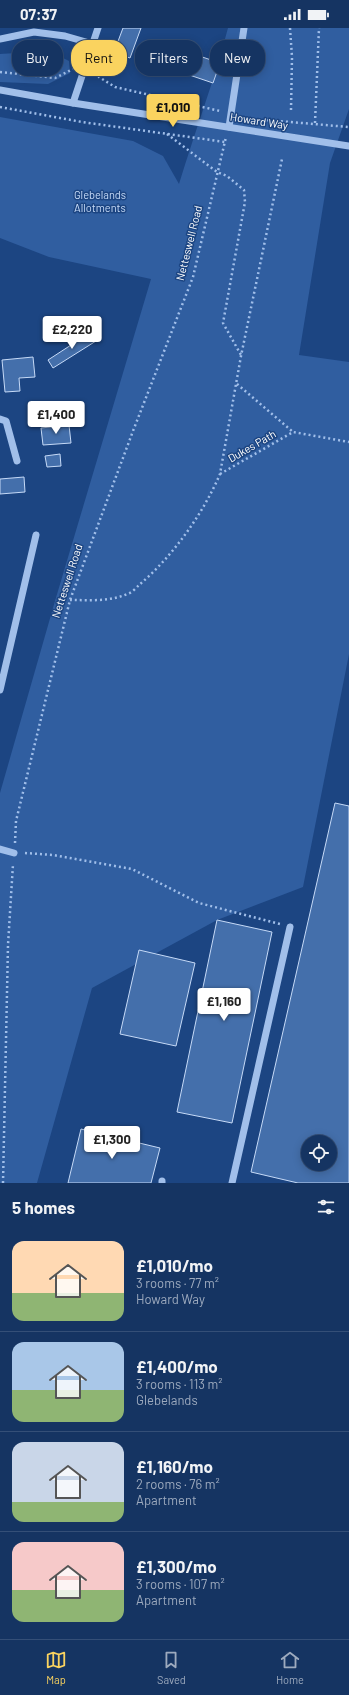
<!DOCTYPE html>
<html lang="en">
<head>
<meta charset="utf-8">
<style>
  body { margin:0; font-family:Barlow,sans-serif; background:#223f6b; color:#f1f3f6; height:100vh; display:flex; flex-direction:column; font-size:15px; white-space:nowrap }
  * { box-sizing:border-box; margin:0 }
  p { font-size:13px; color:#9daabe }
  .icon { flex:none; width:22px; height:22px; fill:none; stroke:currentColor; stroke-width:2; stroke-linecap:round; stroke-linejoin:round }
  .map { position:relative; height:1155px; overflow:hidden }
  .details { display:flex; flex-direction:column; background:#153462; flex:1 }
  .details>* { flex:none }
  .banner { position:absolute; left:12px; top:12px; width:325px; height:36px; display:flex; gap:8px }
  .controls { position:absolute; left:301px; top:1107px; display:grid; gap:8px }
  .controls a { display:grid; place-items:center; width:36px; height:36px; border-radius:50%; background:#153462; box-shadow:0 2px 10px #0003,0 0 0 1px #344f77; font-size:20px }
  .price { position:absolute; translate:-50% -34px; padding:0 9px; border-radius:4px; background:#fff; color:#222; font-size:13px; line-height:26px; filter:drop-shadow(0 1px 2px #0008) }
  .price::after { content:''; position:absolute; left:50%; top:24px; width:12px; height:9px; margin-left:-6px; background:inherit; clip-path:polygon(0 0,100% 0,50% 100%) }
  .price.selected { background:#fad35f; color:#111 }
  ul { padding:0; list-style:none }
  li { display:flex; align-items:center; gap:12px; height:100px; padding:0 12px }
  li+li { border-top:1px solid #344f77 }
  li span { display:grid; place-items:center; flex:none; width:112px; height:80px; border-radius:12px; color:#555 }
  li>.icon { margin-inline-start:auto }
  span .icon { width:48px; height:48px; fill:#fffc; stroke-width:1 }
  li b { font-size:17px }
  h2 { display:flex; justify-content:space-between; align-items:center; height:48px; padding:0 12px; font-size:17px }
  .tag { padding:0 14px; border-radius:16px; background:#153462; box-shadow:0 2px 10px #0003,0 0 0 1px #344f77; font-size:14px; line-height:36px }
  .tag.selected { background:#fad35f; color:#111 }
  .status { display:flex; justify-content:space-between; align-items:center; height:28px; padding:0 20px; background:#153462; direction:ltr }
  .status svg { height:11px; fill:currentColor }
  .menu { display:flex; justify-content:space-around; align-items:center; height:56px; border-top:1px solid #344f77; background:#153462; font-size:11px; color:#9daabe }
  .menu a { display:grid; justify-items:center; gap:2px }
  .menu .selected { color:#fad35f }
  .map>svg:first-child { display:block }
  .green { fill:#305ea0 }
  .building { fill:#446fab; stroke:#c6daf7; fill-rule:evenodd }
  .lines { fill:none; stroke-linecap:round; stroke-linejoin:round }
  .path { stroke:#a1bfea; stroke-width:2.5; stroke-dasharray:2 3; stroke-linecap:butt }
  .minor { stroke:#a1bfea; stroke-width:7 }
  .labels { text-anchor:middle; stroke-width:3; stroke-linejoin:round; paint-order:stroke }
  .street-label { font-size:11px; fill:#fff; stroke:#1c4582 }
  .park-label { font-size:11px; fill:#c6daf7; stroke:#1c4582 }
</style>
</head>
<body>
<div class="status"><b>07:37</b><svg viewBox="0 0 49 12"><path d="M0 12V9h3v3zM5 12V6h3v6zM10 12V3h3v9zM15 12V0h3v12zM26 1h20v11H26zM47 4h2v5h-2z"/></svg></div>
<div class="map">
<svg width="349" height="1155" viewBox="0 0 349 1155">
  <rect width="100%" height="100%" fill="#1c4582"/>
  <g class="green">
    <path d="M 228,0 L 349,0 L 349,81 L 330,135 L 299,327 L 349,334 L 349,626 L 303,859 L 217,892 L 92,960 L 37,1155 L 0,1155 L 0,765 L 55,573 L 151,251 L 49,229 L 0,210 L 0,89 L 133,113 L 163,128 L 179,156 C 195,103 214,53 228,0 Z"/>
    <path d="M 49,23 L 69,33 L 70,45 L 48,56 L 0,54 L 0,26 Z"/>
  </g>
  <g class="building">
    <path d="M 123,0 L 141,0 L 130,30 L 114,24 Z"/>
    <path d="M 164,16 L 220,35 L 213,55 L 157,36 Z"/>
    <path d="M 91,304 L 96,313 L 53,340 L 48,332 Z"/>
    <path d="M 33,329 L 35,349 L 19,350 L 20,363 L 5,364 L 2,332 Z"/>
    <path d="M 69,397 L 71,415 L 43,417 L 41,400 Z"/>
    <path d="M 60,426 L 61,438 L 47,439 L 45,428 Z"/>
    <path d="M 24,449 L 25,464 L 0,466 L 0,451 Z"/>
    <path d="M 335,775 L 349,778 L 349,1155 L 298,1155 L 251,1144 ZM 308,1114 L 330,1114 L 330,1136 L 308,1136 Z"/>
    <path d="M 217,892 L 272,904 L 232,1095 L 177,1084 Z"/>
    <path d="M 139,922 L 195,935 L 176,1018 L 120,1006 Z"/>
    <path d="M 81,1101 L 160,1120 L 151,1155 L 68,1155 Z"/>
  </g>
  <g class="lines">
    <g class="path">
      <path d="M 290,0 L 292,29 L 291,82"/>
      <path d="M 97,43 L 99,49 L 115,59 L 220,83"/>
      <path d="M 0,44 L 55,50 L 73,41"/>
      <path d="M 0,79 L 82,94 L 225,114"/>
      <path d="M 266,92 L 349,99"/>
      <path d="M 315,95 L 319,0"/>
      <path d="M 167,106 L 217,144 L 227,148 L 244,162 L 245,174 L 223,295 L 241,327"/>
      <path d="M 237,356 L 293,404"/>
      <path d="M 220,446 L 293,404 L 349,414"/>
      <path d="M 70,572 C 88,572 109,574 127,566 C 132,565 136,560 139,557 C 172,529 203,486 220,446 L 241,328 L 282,131"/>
      <path d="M 15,815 L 16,793 L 70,572 L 133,403 L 193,249 L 226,109"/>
      <path d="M 25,825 L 53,827 L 132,841 L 199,875 L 280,896"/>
      <path d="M 3,1155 L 8,917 L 13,836"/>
    </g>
    <g class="minor">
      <path d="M 0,11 L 34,4 L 65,8 L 93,16"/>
      <path d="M 0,62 L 73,75 L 349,118"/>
      <path d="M 73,75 L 98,0"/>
      <path d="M 229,99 L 244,0"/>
      <path d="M 0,391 L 6,393 L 17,433"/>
      <path d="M 0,662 L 36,507"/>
      <path d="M 0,821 L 14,825"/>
      <path d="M 162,1155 L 162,1153"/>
      <path d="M 232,1155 L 290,899"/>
    </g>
  </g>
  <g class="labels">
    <g class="street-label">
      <text transform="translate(259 93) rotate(9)" y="4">Howard Way</text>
      <text transform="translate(189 215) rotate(-76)" y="4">Netteswell Road</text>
      <text transform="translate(252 418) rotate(-30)" y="4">Dukes Path</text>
      <text transform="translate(67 553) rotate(-72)" y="4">Netteswell Road</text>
    </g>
    <g class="park-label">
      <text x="100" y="171">Glebelands<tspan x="100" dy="13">Allotments</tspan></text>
    </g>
  </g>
</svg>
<div class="controls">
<a><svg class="icon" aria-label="locate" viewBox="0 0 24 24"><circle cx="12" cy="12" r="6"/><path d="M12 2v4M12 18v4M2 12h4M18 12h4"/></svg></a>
</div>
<b class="price selected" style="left:173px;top:100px">£1,010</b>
<b class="price" style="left:72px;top:322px">£2,220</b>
<b class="price" style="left:56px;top:407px">£1,400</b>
<b class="price" style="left:224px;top:994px">£1,160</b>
<b class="price" style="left:112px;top:1132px">£1,300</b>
<div class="banner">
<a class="tag">Buy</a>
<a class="tag selected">Rent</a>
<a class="tag">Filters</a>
<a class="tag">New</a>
</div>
</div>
<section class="details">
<h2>5 homes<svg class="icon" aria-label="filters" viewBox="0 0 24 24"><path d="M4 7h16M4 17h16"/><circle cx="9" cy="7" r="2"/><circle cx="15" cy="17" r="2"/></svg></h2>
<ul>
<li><span style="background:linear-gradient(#ffd9b3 65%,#8fb573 0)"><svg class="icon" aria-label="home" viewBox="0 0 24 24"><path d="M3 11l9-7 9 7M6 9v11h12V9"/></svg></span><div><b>£1,010/mo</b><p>3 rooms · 77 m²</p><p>Howard Way</p></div></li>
<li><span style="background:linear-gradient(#a9c7e8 60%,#8fb573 0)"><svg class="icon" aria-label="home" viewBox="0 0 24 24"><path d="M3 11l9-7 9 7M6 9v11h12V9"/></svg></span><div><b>£1,400/mo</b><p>3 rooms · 113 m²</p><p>Glebelands</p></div></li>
<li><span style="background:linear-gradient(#c9d6e8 75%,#8fb573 0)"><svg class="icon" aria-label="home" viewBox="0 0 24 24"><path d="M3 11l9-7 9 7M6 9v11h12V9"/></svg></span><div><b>£1,160/mo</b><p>2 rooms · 76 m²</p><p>Apartment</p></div></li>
<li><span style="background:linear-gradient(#f6c9c9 60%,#8fb573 0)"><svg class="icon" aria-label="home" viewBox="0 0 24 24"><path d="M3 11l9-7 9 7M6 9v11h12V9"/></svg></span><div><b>£1,300/mo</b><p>3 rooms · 107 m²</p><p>Apartment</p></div></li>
</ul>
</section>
<nav class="menu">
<a class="selected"><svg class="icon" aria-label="map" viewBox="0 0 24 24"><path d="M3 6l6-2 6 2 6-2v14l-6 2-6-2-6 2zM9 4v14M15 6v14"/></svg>Map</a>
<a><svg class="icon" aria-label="saved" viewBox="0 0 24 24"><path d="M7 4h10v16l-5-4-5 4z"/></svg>Saved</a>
<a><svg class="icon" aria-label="home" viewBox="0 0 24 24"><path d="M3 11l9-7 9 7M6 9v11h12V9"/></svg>Home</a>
</nav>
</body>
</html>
